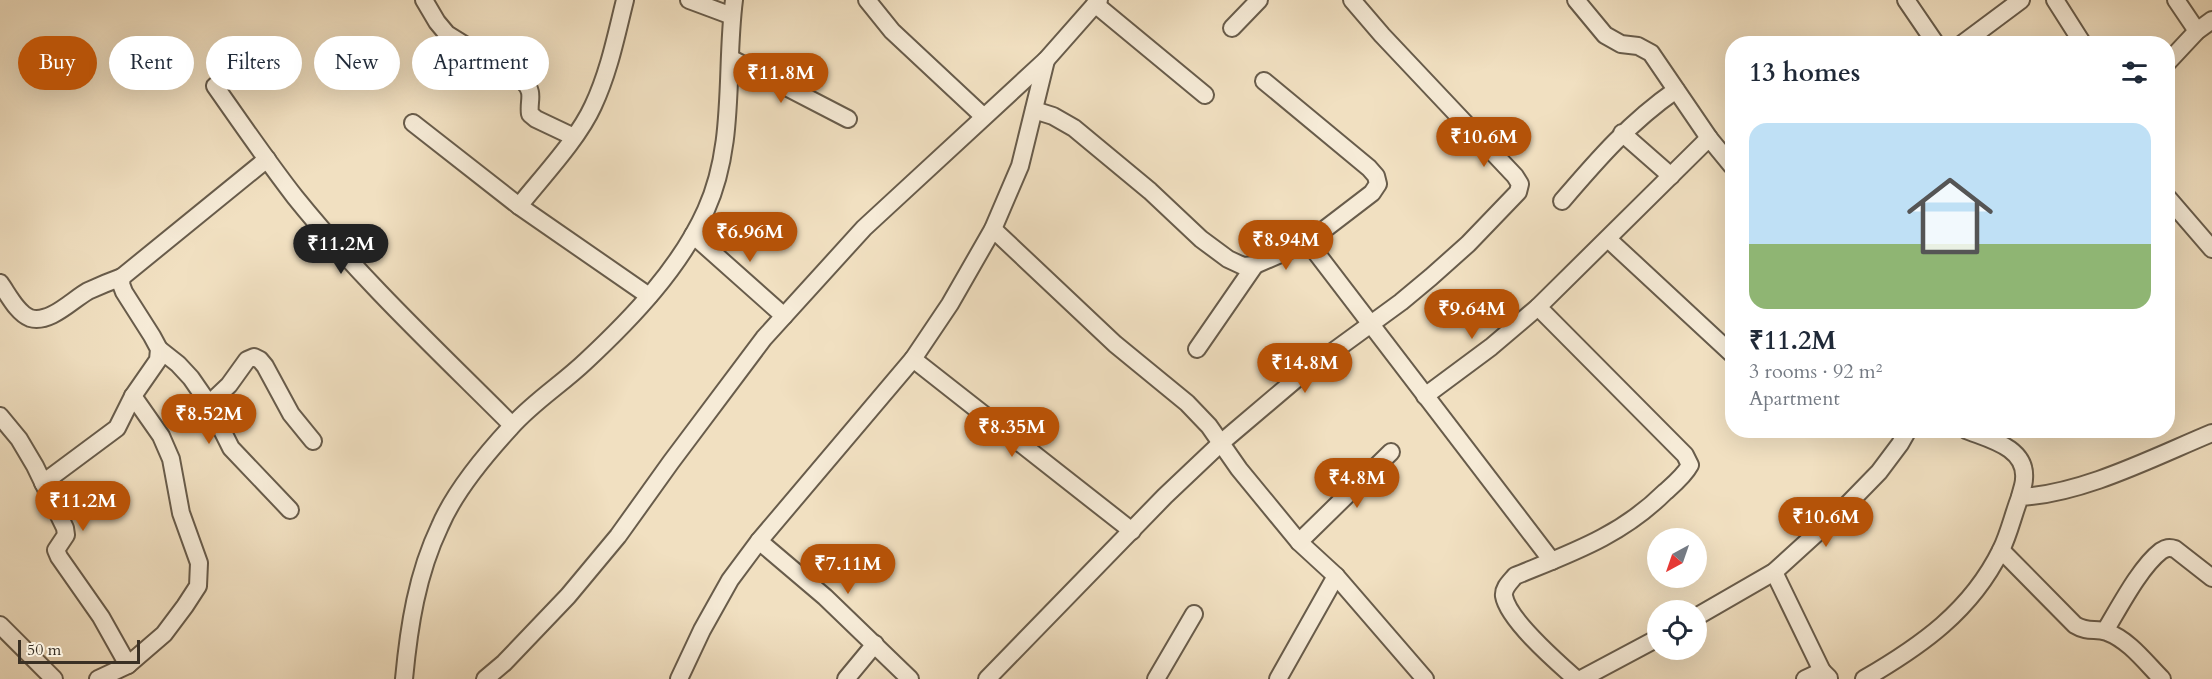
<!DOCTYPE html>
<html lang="en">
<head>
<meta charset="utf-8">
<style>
  body { margin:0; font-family:Cardo,serif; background:#f2f2f3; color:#1f2937; height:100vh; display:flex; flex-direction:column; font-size:22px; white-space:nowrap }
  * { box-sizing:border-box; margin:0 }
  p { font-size:20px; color:#747a83 }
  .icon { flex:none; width:33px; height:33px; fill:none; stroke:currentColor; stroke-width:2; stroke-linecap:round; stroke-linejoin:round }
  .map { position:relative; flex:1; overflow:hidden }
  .panel { position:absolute; left:1725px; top:36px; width:450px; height:402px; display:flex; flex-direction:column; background:#fff; border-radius:24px; box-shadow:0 6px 24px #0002 }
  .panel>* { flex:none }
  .guide { position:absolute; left:18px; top:36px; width:570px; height:54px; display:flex; gap:12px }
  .needle { width:39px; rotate:220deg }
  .fabs { position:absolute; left:1647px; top:528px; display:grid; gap:12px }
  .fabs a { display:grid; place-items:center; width:60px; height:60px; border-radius:50%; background:#fff; box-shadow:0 6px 24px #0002; font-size:30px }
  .scale { position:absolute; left:18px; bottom:15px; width:122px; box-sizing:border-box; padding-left:6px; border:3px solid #3a3024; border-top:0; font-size:16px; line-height:21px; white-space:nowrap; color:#3a3024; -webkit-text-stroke:4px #f6ebd7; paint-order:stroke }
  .price { position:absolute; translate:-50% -51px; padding:0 14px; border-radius:21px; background:#b45309; color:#fff; font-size:20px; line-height:39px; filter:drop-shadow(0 2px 3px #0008) }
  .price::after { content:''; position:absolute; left:50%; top:36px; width:18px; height:14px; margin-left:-9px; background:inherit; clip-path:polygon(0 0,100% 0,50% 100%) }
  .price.on { background:#222; color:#fff }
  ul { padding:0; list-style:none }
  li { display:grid; align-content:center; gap:12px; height:318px; padding:0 24px }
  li+li { border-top:2px solid #e0e1e3 }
  li span { display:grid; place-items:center; height:186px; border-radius:18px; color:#555 }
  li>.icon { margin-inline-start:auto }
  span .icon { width:108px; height:108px; fill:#fffc; stroke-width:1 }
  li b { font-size:26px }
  h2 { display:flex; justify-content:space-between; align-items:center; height:72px; padding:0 24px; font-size:26px }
  .pill { padding:0 21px; border-radius:27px; background:#fff; box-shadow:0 6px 24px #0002; font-size:21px; line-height:54px }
  .pill.on { background:#b45309; color:#fff }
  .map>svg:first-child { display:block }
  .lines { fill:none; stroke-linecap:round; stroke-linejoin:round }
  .minor-casing { stroke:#685c4b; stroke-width:20 }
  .minor { stroke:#f6ebd7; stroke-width:16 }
</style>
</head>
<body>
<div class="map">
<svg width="2212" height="679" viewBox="0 0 2212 679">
  <rect width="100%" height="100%" fill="#f1e0c1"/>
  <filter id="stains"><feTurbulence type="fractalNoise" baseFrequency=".00333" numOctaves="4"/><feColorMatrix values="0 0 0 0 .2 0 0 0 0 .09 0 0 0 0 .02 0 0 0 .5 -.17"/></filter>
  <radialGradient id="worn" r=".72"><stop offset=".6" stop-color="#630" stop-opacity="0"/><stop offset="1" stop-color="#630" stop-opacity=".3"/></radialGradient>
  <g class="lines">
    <defs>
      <g id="minor">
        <path d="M 424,0 L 437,22 L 447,34 L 524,82 C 535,93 528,101 530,114 L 536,119 L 574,137"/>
        <path d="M 689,0 L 732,16"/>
        <path d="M 867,0 L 892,31 L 983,116"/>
        <path d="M 1576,0 L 1605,35 L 1621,44 L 1638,46 L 1651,53 L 1709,138"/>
        <path d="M 1906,0 L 1936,44"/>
        <path d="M 2055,0 L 2083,44"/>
        <path d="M 2176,0 L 2197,31"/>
        <path d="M 1095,4 L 1205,95"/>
        <path d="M 1232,28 L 1259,0"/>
        <path d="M 1962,44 L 2021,0"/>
        <path d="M 730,58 L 848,119"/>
        <path d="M 2168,62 L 2197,31 L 2212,20"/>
        <path d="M 215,86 C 241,123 267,161 295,197 C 361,279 438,351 512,425"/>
        <path d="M 1034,110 L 1053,116 L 1074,128 L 1150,191 L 1201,239 L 1228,259 L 1243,266 L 1255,265 L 1308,242 L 1372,193 L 1378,184 L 1376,176 L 1369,168 L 1264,81"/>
        <path d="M 413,123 L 519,206 L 649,296"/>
        <path d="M 1622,133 L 1671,176"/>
        <path d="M 2168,198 L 2212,249"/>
        <path d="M 1562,201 C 1598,159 1630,122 1676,90"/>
        <path d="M 519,206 C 543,176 578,139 593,106 C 609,72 616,36 625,0"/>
        <path d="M 993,229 L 1115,344 L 1187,403 L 1209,426 L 1239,469 L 1299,542 L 1336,576 L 1425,679"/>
        <path d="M 693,235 L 784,316"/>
        <path d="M 1608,239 L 1732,354"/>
        <path d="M 1308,242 L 1552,561"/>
        <path d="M 0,283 C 8,294 17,313 30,318 C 50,324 72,300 88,291 C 99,286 111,281 122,277"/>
        <path d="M 159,349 L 178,364 L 191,378 L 209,404 L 231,448 L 290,510"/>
        <path d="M 1197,349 L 1255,265"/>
        <path d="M 913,359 L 1132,531"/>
        <path d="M 1425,396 L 1491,347 L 1538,307"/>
        <path d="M 209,404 L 229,385 L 247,360 L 254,357 L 260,360 L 265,366 L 291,414 L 313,441"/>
        <path d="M 0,416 L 19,439 L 35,466 L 65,528 L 66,535 L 56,550 L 59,557 L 101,617 L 128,665"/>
        <path d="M 1966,430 C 1988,439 2027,447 2024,479 C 2024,485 2021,491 2020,497"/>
        <path d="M 43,483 L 117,428 L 133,396 L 158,360 L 159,349 L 152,336 L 124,292 L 121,284 L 122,277 L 267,159"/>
        <path d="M 759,541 L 825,597 L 910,679"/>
        <path d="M 1299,542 L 1391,452"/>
        <path d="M 2001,550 L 2075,625 C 2088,633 2095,628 2107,632 C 2129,640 2146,663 2162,679"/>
        <path d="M 1774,572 L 1822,671"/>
        <path d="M 1696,617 L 1774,572 L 1841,511 L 1879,472 L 1900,444 L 1908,430"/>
        <path d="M 0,625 L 54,679"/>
        <path d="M 2105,631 C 2119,608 2140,567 2161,551 C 2166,548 2169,547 2175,549 L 2212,578"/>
        <path d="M 98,679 L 128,665 L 164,634 L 185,606 L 198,586 L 199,563 L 181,513 L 171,459 L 161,436 L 133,396"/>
        <path d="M 404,679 C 409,626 417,574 440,526 C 454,493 487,453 511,427 C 533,402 562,384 586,361 C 632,318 680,268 706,210 C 736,144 725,69 734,0"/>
        <path d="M 485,679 L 504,663 L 568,596 L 618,536 L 671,462 L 764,338 L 864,228 L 1046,60 L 1099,0"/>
        <path d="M 679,679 L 702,630 L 730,580 L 759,541 L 913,359 L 950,304 L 993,229 L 1020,166 L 1046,60"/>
        <path d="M 846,679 L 875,644"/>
        <path d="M 987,679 L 1165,496 L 1222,442 L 1301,375 L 1401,302 L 1431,277 L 1468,244 L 1518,192 L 1520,184 L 1515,176 L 1382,35 L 1352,0"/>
        <path d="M 1156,679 L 1194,614"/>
        <path d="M 1278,679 L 1336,576"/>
        <path d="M 1576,679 C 1558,663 1508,620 1504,596 C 1503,588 1510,582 1515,576 C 1571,553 1621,536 1665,492 C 1674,484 1684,476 1690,465 L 1685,455 L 1538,307 L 1709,138 L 1732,166"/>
        <path d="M 1581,679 L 1658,638"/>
        <path d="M 1805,679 L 1822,671 L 1829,678"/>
        <path d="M 1864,679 C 1921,646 1971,611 2001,550 C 2009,534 2013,515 2020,497 C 2083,494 2154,457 2212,433"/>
      </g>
    </defs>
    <use href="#minor" class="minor-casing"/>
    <use href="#minor" class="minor"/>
  </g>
  <rect width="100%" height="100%" filter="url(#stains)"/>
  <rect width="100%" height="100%" fill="url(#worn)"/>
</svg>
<div class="fabs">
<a><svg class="needle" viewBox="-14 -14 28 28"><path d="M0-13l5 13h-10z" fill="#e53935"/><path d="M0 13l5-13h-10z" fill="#747a83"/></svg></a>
<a><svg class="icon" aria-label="locate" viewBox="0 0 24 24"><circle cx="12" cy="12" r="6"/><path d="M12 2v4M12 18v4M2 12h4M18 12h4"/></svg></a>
</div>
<div class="scale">50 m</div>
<b class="price" style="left:781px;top:104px">₹11.8M</b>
<b class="price" style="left:1484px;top:168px">₹10.6M</b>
<b class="price" style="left:750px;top:263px">₹6.96M</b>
<b class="price" style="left:1286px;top:271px">₹8.94M</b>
<b class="price on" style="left:341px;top:275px">₹11.2M</b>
<b class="price" style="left:1472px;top:340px">₹9.64M</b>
<b class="price" style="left:1305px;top:394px">₹14.8M</b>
<b class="price" style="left:209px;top:445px">₹8.52M</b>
<b class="price" style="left:1012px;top:458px">₹8.35M</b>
<b class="price" style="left:1357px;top:509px">₹4.8M</b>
<b class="price" style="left:83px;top:532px">₹11.2M</b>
<b class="price" style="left:1826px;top:548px">₹10.6M</b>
<b class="price" style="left:848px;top:595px">₹7.11M</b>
<div class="guide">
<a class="pill on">Buy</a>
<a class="pill">Rent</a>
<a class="pill">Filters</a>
<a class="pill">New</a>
<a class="pill">Apartment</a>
</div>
<section class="panel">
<h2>13 homes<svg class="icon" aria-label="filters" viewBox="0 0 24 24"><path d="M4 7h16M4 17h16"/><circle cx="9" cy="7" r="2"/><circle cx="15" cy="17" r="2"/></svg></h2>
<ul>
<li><span style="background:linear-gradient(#bfe0f5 65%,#8fb573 0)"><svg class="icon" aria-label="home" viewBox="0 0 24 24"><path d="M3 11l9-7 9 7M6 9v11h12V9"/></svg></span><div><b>₹11.2M</b><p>3 rooms · 92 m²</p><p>Apartment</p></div></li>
</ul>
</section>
</div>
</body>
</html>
